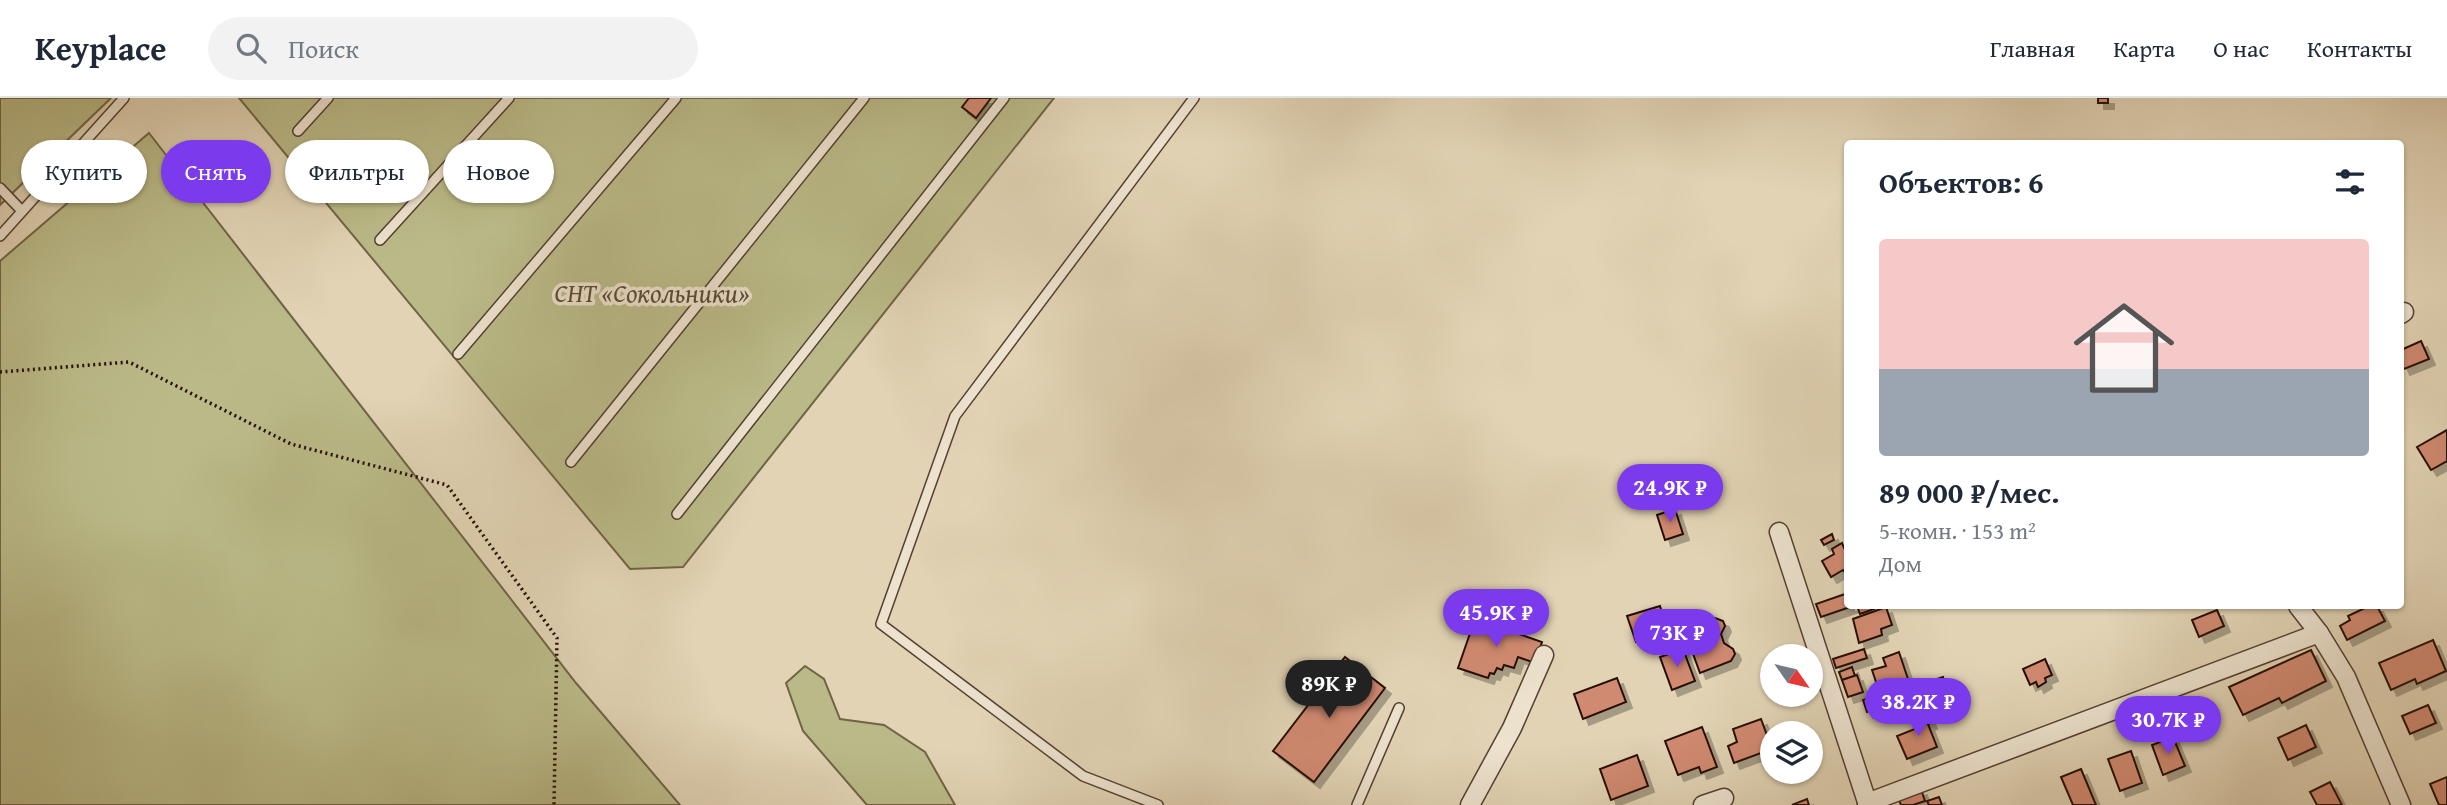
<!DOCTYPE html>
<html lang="ru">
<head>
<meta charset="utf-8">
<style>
  body { margin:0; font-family:"Gentium Book Plus",serif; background:#f2f2f3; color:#1f2937; height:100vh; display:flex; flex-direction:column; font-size:26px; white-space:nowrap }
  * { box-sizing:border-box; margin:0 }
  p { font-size:23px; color:#747a83 }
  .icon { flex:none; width:38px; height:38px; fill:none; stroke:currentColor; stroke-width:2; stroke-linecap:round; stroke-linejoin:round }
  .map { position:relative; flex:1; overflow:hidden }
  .drawer { position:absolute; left:1844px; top:42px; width:560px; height:469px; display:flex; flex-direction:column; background:#fff; border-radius:7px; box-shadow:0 2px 5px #0004 }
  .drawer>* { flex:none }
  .guide { position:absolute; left:21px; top:42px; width:665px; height:63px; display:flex; gap:14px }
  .needle { width:46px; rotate:124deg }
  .buttons { position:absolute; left:1760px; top:546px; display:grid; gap:14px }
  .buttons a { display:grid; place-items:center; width:63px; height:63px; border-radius:50%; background:#fff; box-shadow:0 2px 5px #0004; font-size:35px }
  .price { position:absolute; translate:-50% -60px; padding:0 16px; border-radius:24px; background:#7c3aed; color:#fff; font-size:23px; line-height:46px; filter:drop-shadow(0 2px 4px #0008) }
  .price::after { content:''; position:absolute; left:50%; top:42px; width:21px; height:16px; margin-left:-10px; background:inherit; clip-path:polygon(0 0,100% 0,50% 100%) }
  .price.active { background:#222; color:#fff }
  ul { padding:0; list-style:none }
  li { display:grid; align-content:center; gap:14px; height:371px; padding:0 35px }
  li+li { border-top:2px solid #e0e1e3 }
  li span { display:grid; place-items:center; height:217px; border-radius:7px; color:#555 }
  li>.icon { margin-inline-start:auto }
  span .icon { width:126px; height:126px; fill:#fffc; stroke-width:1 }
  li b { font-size:30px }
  h2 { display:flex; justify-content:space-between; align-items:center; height:84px; padding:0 35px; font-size:30px }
  .tag { padding:0 24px; border-radius:32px; background:#fff; box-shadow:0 2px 5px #0004; font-size:24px; line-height:63px }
  .tag.active { background:#7c3aed; color:#fff }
  header { display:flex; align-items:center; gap:42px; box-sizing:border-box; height:98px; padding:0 35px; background:#fff; border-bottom:2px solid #e0e1e3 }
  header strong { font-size:33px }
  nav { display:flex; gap:38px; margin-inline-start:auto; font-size:24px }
  .search { width:490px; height:63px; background:#f2f2f3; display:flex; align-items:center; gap:18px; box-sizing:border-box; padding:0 24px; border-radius:38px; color:#747a83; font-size:26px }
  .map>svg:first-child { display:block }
  .green { fill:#baba88; stroke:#716446; stroke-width:2 }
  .building { fill:#d08a71; stroke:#280e05; stroke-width:2; filter:url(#shadow) }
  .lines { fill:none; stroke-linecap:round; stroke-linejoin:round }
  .service-casing { stroke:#563f31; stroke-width:12 }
  .minor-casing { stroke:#563f31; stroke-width:21 }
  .path { stroke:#280e05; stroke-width:3.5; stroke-dasharray:2 3.5; stroke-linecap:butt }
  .service { stroke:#ece2ce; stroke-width:9 }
  .minor { stroke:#ece2ce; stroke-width:18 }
  .labels { text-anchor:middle; stroke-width:7; stroke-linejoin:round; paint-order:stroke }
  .park-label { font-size:26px; font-style:italic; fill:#5b4a33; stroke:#ece2ce }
</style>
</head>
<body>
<header>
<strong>Keyplace</strong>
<div class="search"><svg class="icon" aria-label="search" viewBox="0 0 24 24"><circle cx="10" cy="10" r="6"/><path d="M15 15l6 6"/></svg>Поиск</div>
<nav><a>Главная</a><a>Карта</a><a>О нас</a><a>Контакты</a></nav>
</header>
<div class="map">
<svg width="2447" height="707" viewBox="0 0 2447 707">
  <defs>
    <filter id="shadow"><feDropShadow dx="6" dy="6" stdDeviation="0" flood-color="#0004"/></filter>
  </defs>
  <rect width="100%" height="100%" fill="#e1d3b4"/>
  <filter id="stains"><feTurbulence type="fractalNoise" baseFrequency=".00286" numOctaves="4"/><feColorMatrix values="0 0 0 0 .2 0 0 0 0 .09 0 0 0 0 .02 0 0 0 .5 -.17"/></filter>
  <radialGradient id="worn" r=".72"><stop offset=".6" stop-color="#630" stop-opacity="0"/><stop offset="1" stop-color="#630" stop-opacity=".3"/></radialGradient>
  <g class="green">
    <path d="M 0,0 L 111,0 L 0,107 Z"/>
    <path d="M 239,0 L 1054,0 L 683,469 L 630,471 Z"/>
    <path d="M 149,35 L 576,585 L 680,707 L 0,707 L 0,163 Z"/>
    <path d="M 805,568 L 824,581 L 840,621 L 884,627 L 925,654 L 955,707 L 867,707 L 803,633 L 786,585 Z"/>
  </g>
  <g class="building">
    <path d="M 969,0 L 991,0 L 976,20 L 962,9 Z"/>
    <rect x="2098" y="0" width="10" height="5"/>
    <path d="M 2421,243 L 2429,261 L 2404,271 L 2401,264 L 2401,252 Z"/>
    <path d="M 2447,332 L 2447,363 L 2431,372 L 2417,349 Z"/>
    <path d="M 1675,411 L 1683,436 L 1665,442 L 1657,417 Z"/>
    <path d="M 1832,436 L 1834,442 L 1824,447 L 1821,442 Z"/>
    <path d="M 1842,445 L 1844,450 L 1847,449 L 1848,451 L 1848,478 L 1843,472 L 1831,479 L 1822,463 L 1834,456 L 1832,451 Z"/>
    <path d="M 1848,495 L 1848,508 L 1853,508 L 1821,519 L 1816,506 Z"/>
    <path d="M 1660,508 L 1668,534 L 1636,544 L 1627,518 Z"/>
    <path d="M 1857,508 L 1872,508 L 1874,511 L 1860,516 Z"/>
    <path d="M 2369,508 L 2377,508 L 2385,523 L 2347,542 L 2340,528 L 2350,522 L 2348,518 Z"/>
    <path d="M 1886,509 L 1892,527 L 1881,531 L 1882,537 L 1859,545 L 1853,521 Z"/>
    <path d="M 2217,512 L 2224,528 L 2199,539 L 2192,522 Z"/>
    <path d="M 1715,520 L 1723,523 L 1725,528 L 1721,536 L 1724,545 L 1733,551 L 1735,556 L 1731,563 L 1700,575 L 1684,531 Z"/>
    <path d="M 1475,521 L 1542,544 L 1535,565 L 1518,559 L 1514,570 L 1504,567 L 1502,572 L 1497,570 L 1494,576 L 1490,575 L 1488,580 L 1458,570 Z"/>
    <path d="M 2433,542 L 2446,573 L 2417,586 L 2415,581 L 2391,592 L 2379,565 Z"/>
    <path d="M 1683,551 L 1695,583 L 1672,592 L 1660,559 Z"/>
    <path d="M 1864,551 L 1867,560 L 1836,570 L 1833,561 Z"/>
    <path d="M 2311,552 L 2326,583 L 2282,605 L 2279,600 L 2243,617 L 2229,589 Z"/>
    <path d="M 1899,554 L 1908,581 L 1896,585 L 1904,610 L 1886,616 L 1883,608 L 1867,614 L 1863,602 L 1880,596 L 1872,572 L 1886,568 L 1883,560 Z"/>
    <path d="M 1345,559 L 1385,590 L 1314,684 L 1273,653 Z"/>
    <path d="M 2045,561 L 2052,577 L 2045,580 L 2046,584 L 2038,589 L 2036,584 L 2030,587 L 2023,571 Z"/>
    <path d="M 1852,569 L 1855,578 L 1842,582 L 1839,574 Z"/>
    <path d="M 1857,577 L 1863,594 L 1848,599 L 1842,582 Z"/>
    <path d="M 1943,579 L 1949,597 L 1928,603 L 1922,586 Z"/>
    <path d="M 1617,580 L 1626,604 L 1583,621 L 1574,596 Z"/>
    <path d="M 2428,607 L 2436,625 L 2410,636 L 2402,618 Z"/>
    <path d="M 1927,615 L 1931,625 L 1928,626 L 1937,649 L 1907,661 L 1897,638 L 1915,631 L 1911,621 Z"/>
    <path d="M 1761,621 L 1772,651 L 1734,665 L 1728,648 L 1737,644 L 1733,631 Z"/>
    <path d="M 2306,627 L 2316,649 L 2288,662 L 2278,640 Z"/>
    <path d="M 1702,629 L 1717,669 L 1701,675 L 1699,669 L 1678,677 L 1665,643 Z"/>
    <path d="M 2173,639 L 2185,668 L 2163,677 L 2152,647 Z"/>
    <path d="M 2131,653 L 2142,685 L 2120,693 L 2108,661 Z"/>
    <path d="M 1637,657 L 1648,688 L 1611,702 L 1600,671 Z"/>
    <path d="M 2081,671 L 2096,707 L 2073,707 L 2061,679 Z"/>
    <path d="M 2447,679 L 2447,707 L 2439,707 L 2430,686 Z"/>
    <path d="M 2330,684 L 2342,707 L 2317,707 L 2310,694 Z"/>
    <path d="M 1921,691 L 1925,703 L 1913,707 L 1901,707 L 1898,699 Z"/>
    <path d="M 1939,699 L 1942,707 L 1929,707 L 1927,703 Z"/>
    <path d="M 1807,701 L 1809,707 L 1792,707 Z"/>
  </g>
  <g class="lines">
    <defs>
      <g id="service">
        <path d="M 298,33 L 328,0"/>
        <path d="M 0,90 L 22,113"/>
        <path d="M 0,138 L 124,0"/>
        <path d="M 380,142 L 509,0"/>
        <path d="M 458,256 L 676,0"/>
        <path d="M 571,364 L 864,0"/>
        <path d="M 677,416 L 1004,0"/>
        <path d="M 1158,707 L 1083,678 L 881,526 L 955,318 L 1194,0"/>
        <path d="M 1357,707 L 1399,610"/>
      </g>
      <g id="minor">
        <path d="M 2401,216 L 2404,214"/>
        <path d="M 1779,434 L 1868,707"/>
        <path d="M 2298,508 L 2319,535 L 2346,579 L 2401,707"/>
        <path d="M 1867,705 L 2319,535"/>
        <path d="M 1470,707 L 1512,630 L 1544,557"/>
        <path d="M 1703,707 L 1724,700"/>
      </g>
    </defs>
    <use href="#service" class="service-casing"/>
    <use href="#minor" class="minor-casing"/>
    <path class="path" d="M 0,274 L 129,264 L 291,346 L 447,387 L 557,540 L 554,707"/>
    <use href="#service" class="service"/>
    <use href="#minor" class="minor"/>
  </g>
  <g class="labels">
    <g class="park-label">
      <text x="652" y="204">СНТ «Сокольники»</text>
    </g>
  </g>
  <rect width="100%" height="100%" filter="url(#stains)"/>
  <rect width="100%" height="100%" fill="url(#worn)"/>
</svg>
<div class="buttons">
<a><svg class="needle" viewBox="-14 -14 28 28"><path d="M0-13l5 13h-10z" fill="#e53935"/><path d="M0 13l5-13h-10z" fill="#747a83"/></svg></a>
<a><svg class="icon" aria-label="layers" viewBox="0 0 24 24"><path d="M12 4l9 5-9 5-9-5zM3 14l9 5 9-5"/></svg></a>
</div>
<b class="price" style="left:1670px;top:426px">24.9K ₽</b>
<b class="price" style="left:1496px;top:551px">45.9K ₽</b>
<b class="price" style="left:1677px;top:571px">73K ₽</b>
<b class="price active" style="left:1329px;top:622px">89K ₽</b>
<b class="price" style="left:1918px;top:640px">38.2K ₽</b>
<b class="price" style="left:2168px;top:658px">30.7K ₽</b>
<div class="guide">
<a class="tag">Купить</a>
<a class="tag active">Снять</a>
<a class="tag">Фильтры</a>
<a class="tag">Новое</a>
</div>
<section class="drawer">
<h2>Объектов: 6<svg class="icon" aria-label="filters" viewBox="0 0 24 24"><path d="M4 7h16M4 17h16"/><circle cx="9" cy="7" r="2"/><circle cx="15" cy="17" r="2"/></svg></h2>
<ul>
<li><span style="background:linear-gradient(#f6c9c9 60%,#9aa5b1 0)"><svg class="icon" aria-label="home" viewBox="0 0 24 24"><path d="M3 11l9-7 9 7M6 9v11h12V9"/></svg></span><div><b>89 000 ₽/мес.</b><p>5-комн. · 153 m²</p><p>Дом</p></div></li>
</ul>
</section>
</div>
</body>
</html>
